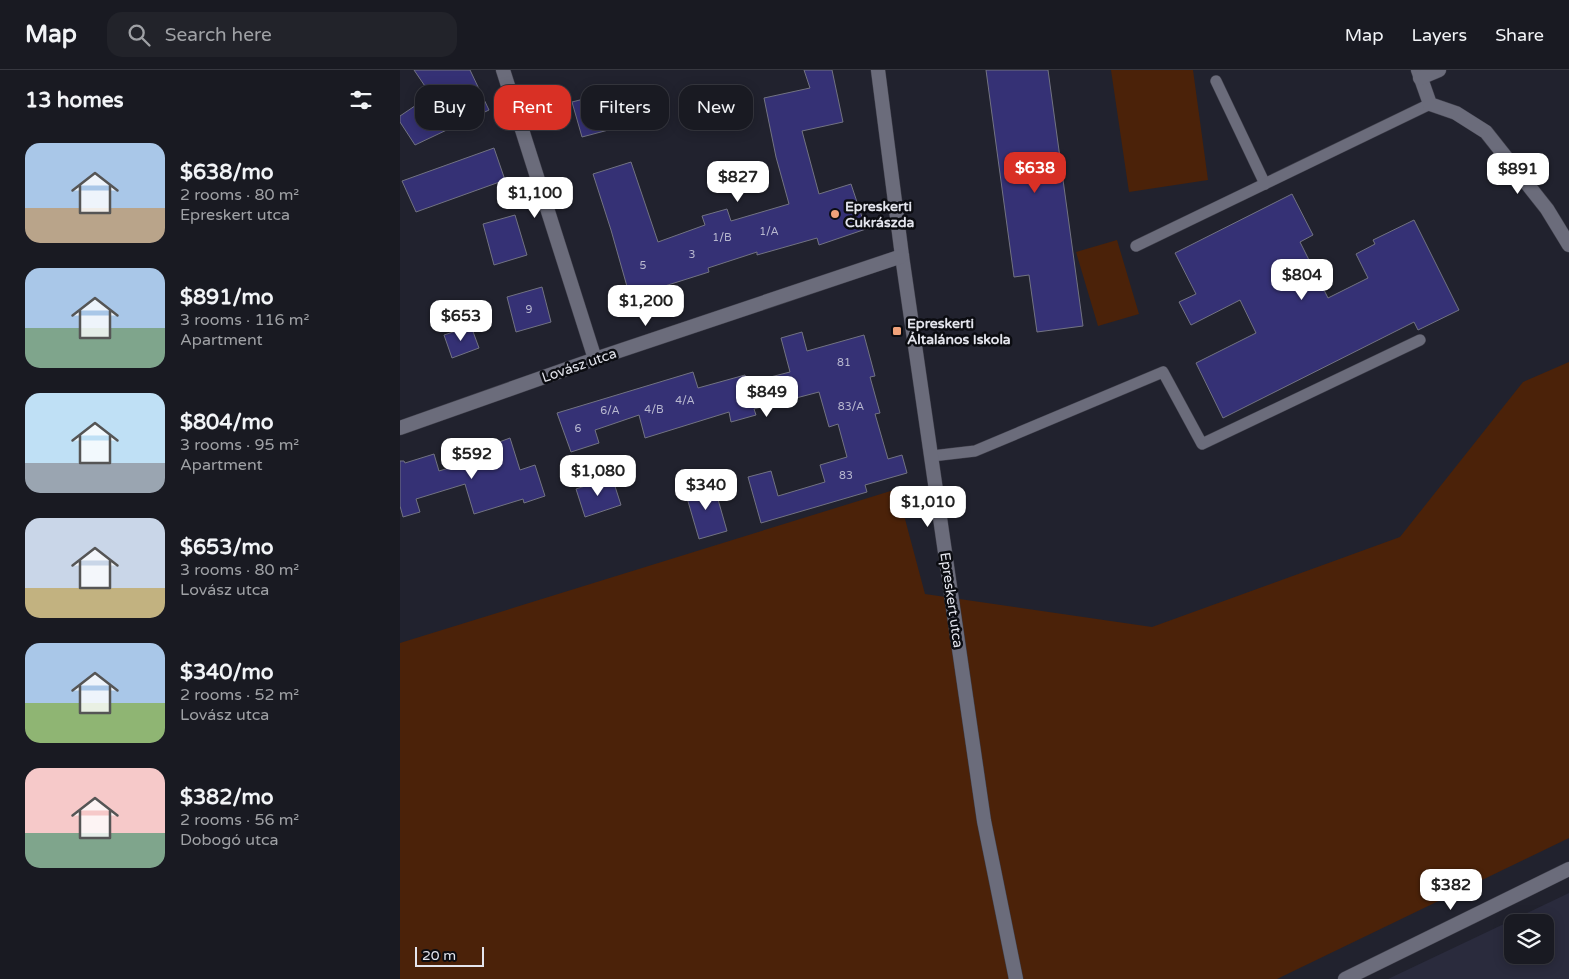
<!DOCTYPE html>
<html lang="en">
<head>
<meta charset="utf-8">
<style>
  body { margin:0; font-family:"Varela Round",sans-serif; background:#22232a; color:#f1f3f6; height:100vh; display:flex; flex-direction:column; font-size:19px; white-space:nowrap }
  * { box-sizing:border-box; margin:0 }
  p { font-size:16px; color:#9fa1a5 }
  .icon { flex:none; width:28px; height:28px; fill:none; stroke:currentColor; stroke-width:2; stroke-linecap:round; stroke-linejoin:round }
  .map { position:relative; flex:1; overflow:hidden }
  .sheet { display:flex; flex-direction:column; background:#191a22; width:400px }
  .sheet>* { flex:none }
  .hud { position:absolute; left:15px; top:15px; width:475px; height:45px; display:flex; gap:10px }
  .buttons { position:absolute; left:1104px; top:844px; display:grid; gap:10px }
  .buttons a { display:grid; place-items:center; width:50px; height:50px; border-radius:10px; background:#191a22; box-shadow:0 2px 12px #0003,0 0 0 1px #373840; font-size:25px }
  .scale { position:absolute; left:15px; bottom:12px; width:69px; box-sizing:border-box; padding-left:5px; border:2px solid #e4e5ed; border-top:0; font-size:14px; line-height:18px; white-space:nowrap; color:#e4e5ed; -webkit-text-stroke:4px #0b0c11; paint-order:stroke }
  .price { position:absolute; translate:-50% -42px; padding:0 11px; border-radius:10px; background:#fff; color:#222; font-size:16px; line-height:32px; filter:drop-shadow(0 1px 2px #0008) }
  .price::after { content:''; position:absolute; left:50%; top:30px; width:15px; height:11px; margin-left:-8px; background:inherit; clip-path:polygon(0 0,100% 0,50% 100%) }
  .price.on { background:#d93025; color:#fff }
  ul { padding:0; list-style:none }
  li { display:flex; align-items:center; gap:15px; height:125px; padding:0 25px }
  li span { display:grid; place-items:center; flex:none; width:140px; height:100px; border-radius:15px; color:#555 }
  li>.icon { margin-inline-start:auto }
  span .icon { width:60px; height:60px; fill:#fffc; stroke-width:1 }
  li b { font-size:21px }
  h2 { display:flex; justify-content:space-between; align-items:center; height:60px; padding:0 25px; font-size:21px }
  .tag { padding:0 18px; border-radius:15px; background:#191a22; box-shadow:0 2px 12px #0003,0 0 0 1px #373840; font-size:18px; line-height:45px }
  .tag.on { background:#d93025; color:#fff }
  header { display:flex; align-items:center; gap:30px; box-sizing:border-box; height:70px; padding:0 25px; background:#191a22; border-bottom:1px solid #373840 }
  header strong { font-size:24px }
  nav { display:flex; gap:28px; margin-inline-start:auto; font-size:18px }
  .search { width:350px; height:45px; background:#22232a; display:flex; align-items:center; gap:12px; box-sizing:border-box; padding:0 18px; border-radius:15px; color:#9fa1a5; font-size:19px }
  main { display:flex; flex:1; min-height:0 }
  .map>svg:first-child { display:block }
  .built { fill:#2a2b3d; fill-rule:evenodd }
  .green { fill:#4b2209 }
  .building { fill:#353175; stroke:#727382 }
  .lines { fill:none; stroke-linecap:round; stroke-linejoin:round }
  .service-casing { stroke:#3f3f4a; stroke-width:12 }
  .minor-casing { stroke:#3f3f4a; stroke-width:15 }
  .tertiary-casing { stroke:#3f3f4a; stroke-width:15 }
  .service { stroke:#6b6c7b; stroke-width:11 }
  .minor { stroke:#6b6c7b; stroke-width:14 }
  .tertiary { stroke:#6b6c7b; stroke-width:14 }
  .poi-dot { fill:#f0a27a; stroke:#0b0c11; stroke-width:2 }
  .labels { text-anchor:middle; stroke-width:5; stroke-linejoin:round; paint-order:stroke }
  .number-label { font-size:11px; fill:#b8b8cf }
  .poi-label { font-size:14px; font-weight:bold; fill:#e4e5ed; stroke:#0b0c11; text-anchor:start }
  .street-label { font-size:14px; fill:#e4e5ed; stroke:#0b0c11 }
</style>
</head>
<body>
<header>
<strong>Map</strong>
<div class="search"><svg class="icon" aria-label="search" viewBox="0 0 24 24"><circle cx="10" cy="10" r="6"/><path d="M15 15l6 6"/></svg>Search here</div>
<nav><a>Map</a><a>Layers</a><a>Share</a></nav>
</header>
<main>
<section class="sheet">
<h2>13 homes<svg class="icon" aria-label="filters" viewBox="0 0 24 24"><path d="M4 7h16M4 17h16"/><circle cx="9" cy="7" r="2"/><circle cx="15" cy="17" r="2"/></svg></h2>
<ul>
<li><span style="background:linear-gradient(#a9c7e8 65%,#b9a48a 0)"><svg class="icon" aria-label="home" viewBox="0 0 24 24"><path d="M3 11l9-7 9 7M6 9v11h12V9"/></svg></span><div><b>$638/mo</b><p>2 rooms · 80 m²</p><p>Epreskert utca</p></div></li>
<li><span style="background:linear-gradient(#a9c7e8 60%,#7fa58c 0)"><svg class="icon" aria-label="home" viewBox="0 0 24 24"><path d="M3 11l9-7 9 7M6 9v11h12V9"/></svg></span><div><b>$891/mo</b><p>3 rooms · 116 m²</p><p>Apartment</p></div></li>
<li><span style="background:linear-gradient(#bfe0f5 70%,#9aa5b1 0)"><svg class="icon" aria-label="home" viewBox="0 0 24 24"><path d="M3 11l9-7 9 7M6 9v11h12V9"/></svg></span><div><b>$804/mo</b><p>3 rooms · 95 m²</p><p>Apartment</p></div></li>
<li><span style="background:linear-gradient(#c9d6e8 70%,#c2b280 0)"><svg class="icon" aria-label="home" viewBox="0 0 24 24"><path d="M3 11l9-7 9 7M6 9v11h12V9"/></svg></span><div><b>$653/mo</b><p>3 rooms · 80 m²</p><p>Lovász utca</p></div></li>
<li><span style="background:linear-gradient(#a9c7e8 60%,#8fb573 0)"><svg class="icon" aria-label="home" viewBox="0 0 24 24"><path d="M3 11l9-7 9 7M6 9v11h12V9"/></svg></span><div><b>$340/mo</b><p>2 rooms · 52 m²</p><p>Lovász utca</p></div></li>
<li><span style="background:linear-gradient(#f6c9c9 65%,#7fa58c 0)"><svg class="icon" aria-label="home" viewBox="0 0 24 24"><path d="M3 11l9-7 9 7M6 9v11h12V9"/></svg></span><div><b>$382/mo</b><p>2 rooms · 56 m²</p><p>Dobogó utca</p></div></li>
</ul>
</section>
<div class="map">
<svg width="1169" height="909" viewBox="0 0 1169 909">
  <rect width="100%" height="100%" fill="#21222e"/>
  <path class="built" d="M 1169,823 L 1169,909 L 988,909 ZM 1112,852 L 1145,852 L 1145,885 L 1112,885 Z"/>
  <g class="green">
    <path d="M 711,0 L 793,0 L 808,110 L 729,122 Z"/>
    <path d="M 717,170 L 739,244 L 698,256 L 676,182 Z"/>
    <path d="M 1169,292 L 1169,768 L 877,909 L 0,909 L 0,573 L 497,419 L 525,524 L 752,557 L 1000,467 L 1123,312 Z"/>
  </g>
  <g class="building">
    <path d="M 14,0 L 70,0 L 89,40 L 15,75 L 0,52 L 0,46 L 31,25 Z"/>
    <path d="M 404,0 L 432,0 L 443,52 L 402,61 L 419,124 L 451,114 L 466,159 L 419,175 L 417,168 L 357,185 L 357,182 L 308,198 L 309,202 L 230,227 L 211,160 L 193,104 L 231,92 L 258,172 L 305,155 L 302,146 L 327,139 L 331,151 L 389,134 L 376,87 L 364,28 L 410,18 Z"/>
    <path d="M 586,0 L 648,0 L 683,256 L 637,262 L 629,205 L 614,207 Z"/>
    <path d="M 207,23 L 216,58 L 182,67 L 172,32 Z"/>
    <path d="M 94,78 L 105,110 L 16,142 L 2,111 Z"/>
    <path d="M 892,124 L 913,165 L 900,172 L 928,228 L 968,208 L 956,184 L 975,174 L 973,170 L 1014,150 L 1059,240 L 1018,260 L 1014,252 L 823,348 L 796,293 L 856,263 L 840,230 L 791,255 L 779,232 L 796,224 L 775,183 Z"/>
    <path d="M 115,145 L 127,185 L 94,195 L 83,154 Z"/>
    <path d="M 142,217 L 151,252 L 116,262 L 107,227 Z"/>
    <path d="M 71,256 L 79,278 L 52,288 L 44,265 Z"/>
    <path d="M 402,262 L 407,281 L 464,265 L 475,306 L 470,307 L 480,343 L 475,344 L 488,389 L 502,385 L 507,403 L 465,415 L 467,422 L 361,453 L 348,407 L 371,401 L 378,426 L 425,412 L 420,395 L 447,387 L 438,354 L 429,357 L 419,322 L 354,339 L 356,345 L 331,352 L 329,342 L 245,368 L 239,345 L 195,360 L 199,373 L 171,382 L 157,343 L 293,302 L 298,318 L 345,305 L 347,313 L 390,302 L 381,268 Z"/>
    <path d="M 110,368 L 120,400 L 135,395 L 145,426 L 124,433 L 123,429 L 74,444 L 65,414 L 16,429 L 20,442 L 3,447 L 0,436 L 0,391 L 4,391 L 5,393 L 34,384 L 39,401 L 75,390 L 72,382 Z"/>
    <path d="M 212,407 L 221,435 L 185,447 L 176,419 Z"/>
    <path d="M 313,412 L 327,461 L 299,469 L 285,421 Z"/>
  </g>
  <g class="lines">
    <defs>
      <g id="service">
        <path d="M 816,11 L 865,114"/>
        <path d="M 736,176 L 1030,34"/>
        <path d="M 532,386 L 575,381 L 763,302 L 802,374 L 1020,270"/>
      </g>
      <g id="minor">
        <path d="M 103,0 L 195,289"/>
        <path d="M 478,0 L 502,186 L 584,751 L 616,909"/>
        <path d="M 1018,0 L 1030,34 L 1056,43 L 1086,62 L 1147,139 L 1169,175"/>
        <path d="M 1020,8 L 1039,0"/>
        <path d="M 0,358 L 195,289 L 502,186"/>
      </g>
      <path id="tertiary" d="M 945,909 L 1169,799"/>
    </defs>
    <use href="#service" class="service-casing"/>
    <use href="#minor" class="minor-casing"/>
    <use href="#tertiary" class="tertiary-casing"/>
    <use href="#service" class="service"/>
    <use href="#minor" class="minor"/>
    <use href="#tertiary" class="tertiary"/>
  </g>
  <g class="poi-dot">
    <circle cx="435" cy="144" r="5"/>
    <rect x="492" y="256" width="10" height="10" rx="2.5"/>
  </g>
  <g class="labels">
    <g class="number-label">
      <text x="369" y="165">1/A</text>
      <text x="322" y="171">1/B</text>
      <text x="292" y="188">3</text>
      <text x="243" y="199">5</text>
      <text x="129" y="243">9</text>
      <text x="444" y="296">81</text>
      <text x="285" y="334">4/A</text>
      <text x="451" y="340">83/A</text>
      <text x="254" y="343">4/B</text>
      <text x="210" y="344">6/A</text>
      <text x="178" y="362">6</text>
      <text x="446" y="409">83</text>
    </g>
    <g class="poi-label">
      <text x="445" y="141">Epreskerti<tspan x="445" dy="16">Cukrászda</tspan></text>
      <text x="507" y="258">Epreskerti<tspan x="507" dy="16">Általános Iskola</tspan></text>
    </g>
    <g class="street-label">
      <text transform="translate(179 295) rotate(-19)" y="5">Lovász utca</text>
      <text transform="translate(552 530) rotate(82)" y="5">Epreskert utca</text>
    </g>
  </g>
</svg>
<div class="buttons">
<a><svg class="icon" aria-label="layers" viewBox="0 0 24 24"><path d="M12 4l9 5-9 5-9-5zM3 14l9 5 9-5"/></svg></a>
</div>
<div class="scale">20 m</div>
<b class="price on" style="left:635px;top:124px">$638</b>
<b class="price" style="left:1118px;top:125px">$891</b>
<b class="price" style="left:338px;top:133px">$827</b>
<b class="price" style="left:135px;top:149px">$1,100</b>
<b class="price" style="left:902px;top:231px">$804</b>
<b class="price" style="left:246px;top:257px">$1,200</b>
<b class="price" style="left:61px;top:272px">$653</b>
<b class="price" style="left:367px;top:348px">$849</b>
<b class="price" style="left:72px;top:410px">$592</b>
<b class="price" style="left:198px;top:427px">$1,080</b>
<b class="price" style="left:306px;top:441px">$340</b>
<b class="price" style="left:528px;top:458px">$1,010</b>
<b class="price" style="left:1051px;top:841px">$382</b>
<div class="hud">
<a class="tag">Buy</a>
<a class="tag on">Rent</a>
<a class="tag">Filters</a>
<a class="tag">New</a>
</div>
</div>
</main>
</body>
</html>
